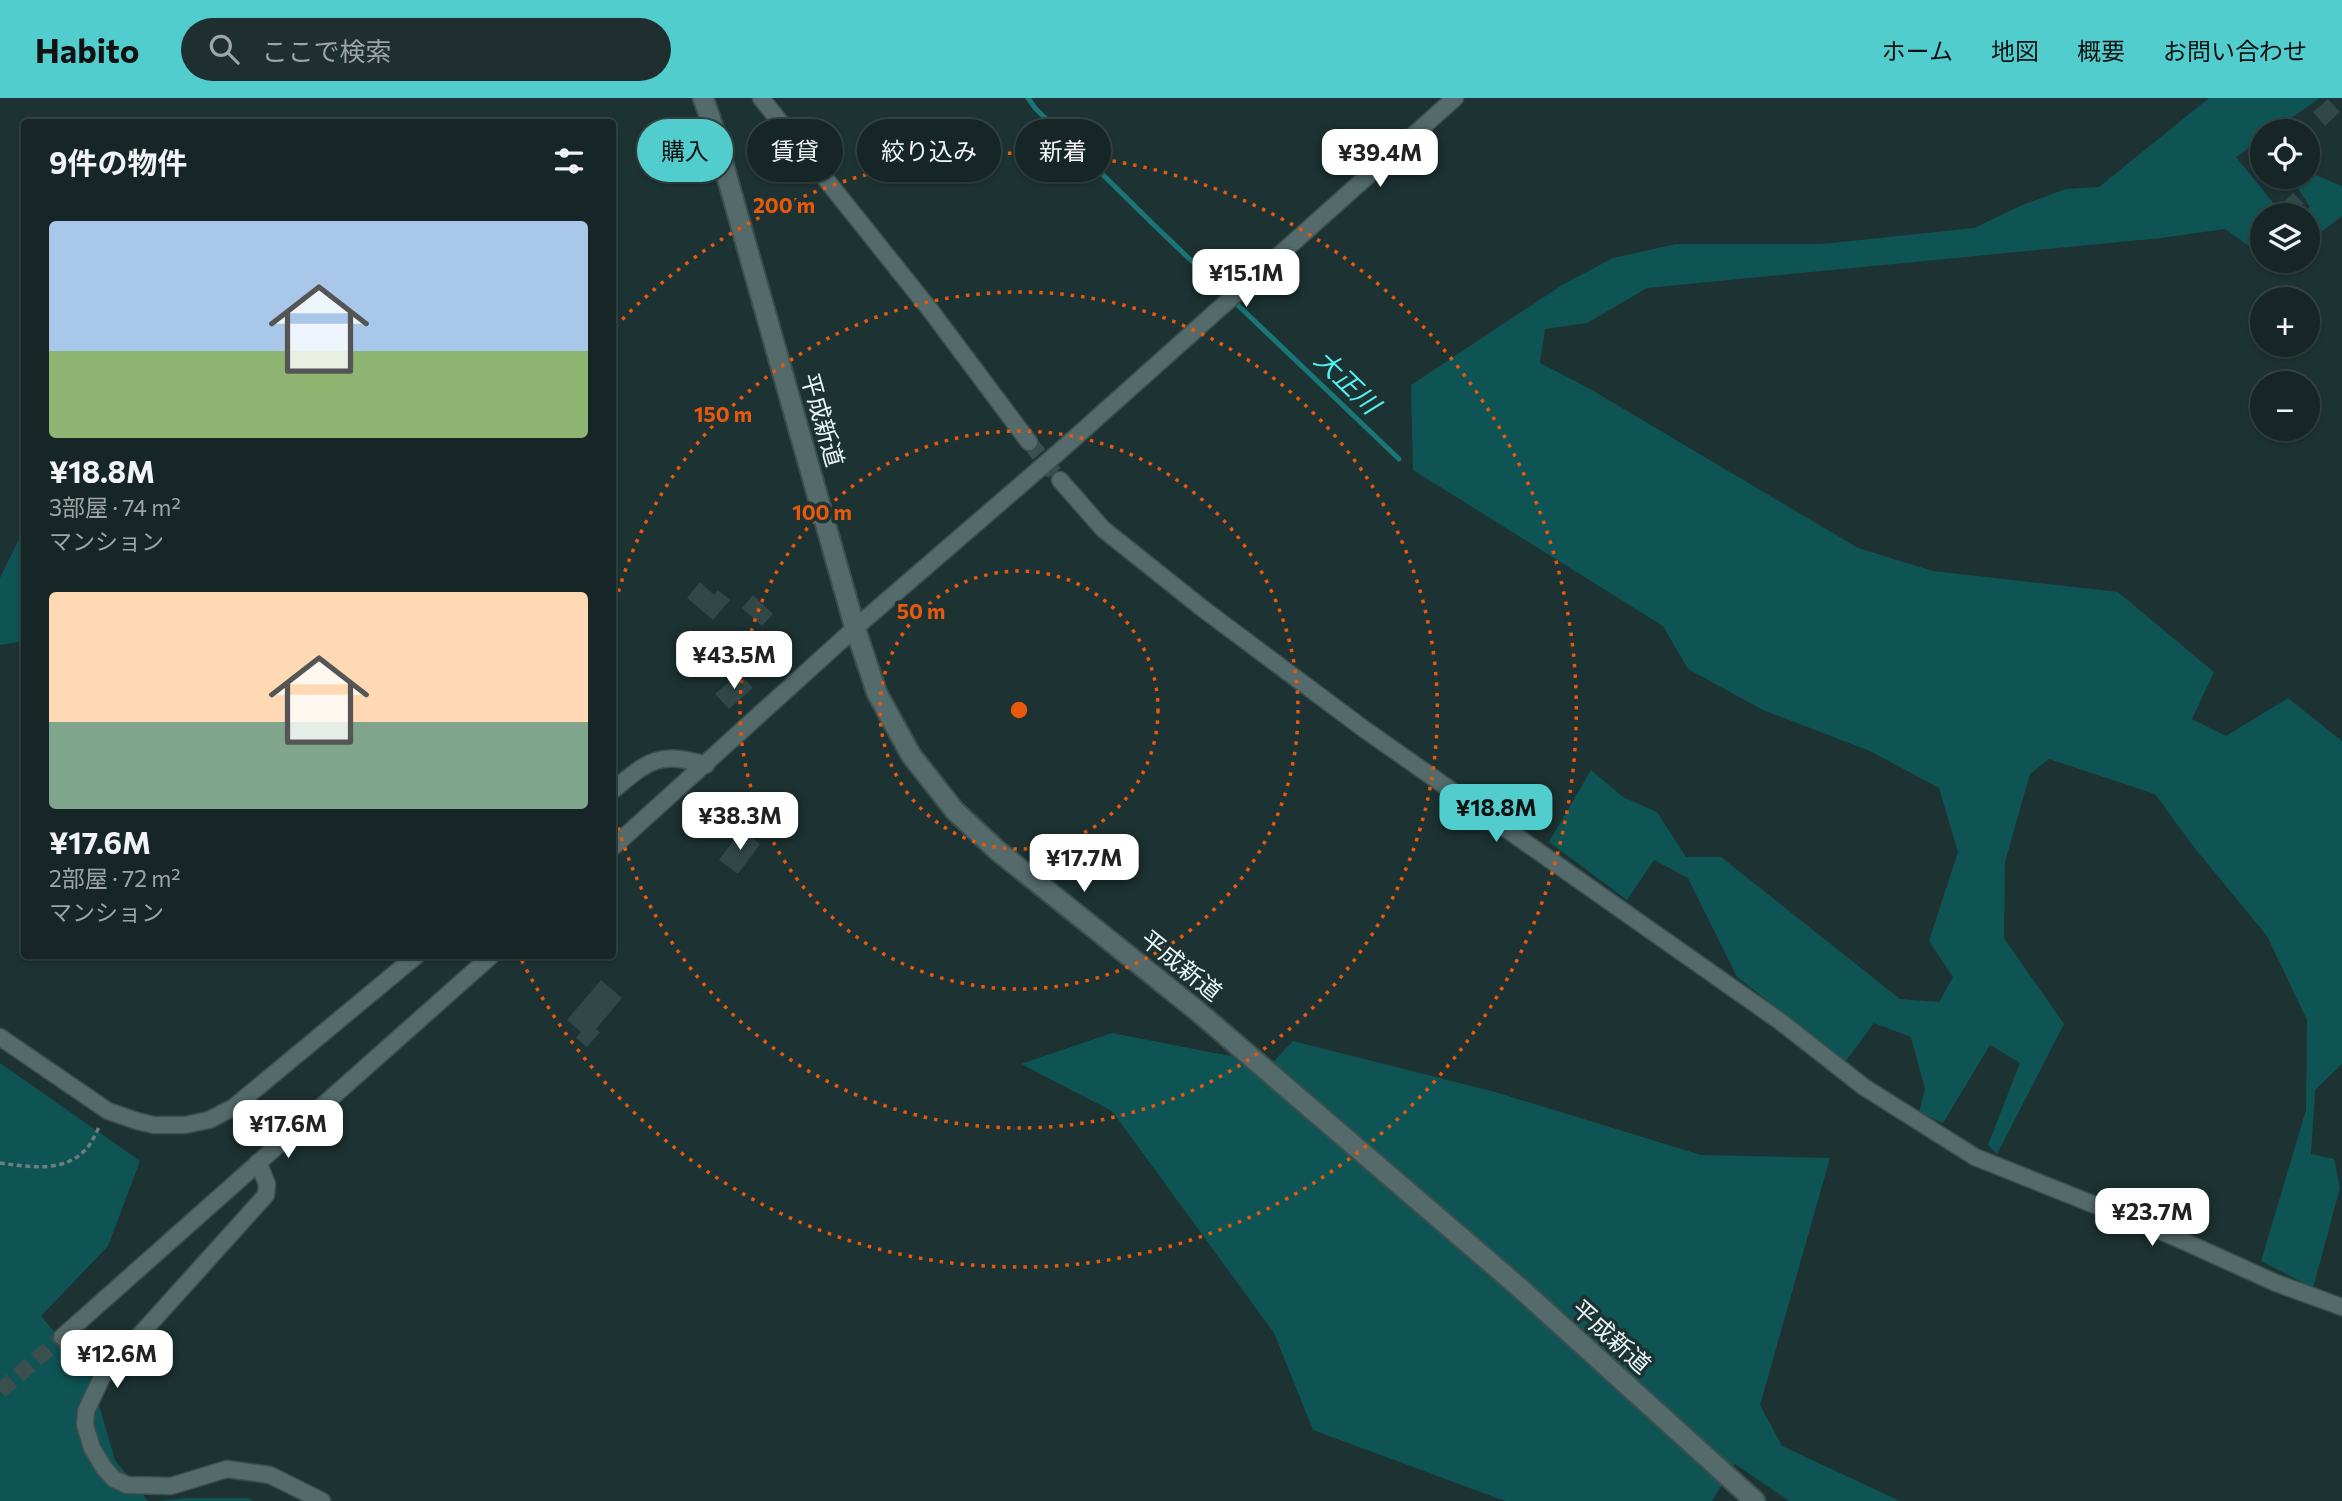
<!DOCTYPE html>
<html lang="ja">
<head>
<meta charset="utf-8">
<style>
  body { margin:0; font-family:Commissioner,"Noto Sans JP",sans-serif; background:#1f2e2e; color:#f1f3f6; height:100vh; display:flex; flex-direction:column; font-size:26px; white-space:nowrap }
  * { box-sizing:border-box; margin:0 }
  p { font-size:23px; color:#9ea5a7 }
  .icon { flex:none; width:38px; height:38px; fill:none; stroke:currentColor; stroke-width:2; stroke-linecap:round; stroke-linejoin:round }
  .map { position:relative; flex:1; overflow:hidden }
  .side { position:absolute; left:21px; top:21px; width:595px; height:840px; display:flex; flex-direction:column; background:#162626; border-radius:7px; box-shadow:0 2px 5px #0004,0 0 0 2px #354343 }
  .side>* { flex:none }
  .banner { position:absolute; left:637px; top:21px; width:665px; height:63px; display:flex; gap:14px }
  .fabs { position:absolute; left:2250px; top:21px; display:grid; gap:14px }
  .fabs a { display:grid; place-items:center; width:70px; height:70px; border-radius:50%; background:#162626; box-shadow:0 2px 5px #0004,0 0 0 2px #354343; font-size:35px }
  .price { position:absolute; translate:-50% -60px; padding:0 16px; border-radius:14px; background:#fff; color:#222; font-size:23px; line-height:46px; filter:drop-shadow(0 2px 4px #0008) }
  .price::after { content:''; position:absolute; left:50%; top:42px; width:21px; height:16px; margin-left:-10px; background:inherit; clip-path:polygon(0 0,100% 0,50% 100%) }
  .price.current { background:#52cdce; color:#111 }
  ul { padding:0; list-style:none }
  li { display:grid; align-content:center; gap:14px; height:371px; padding:0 28px }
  li span { display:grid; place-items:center; height:217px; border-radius:7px; color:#555 }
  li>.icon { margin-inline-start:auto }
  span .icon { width:126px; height:126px; fill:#fffc; stroke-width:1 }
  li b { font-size:30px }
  h2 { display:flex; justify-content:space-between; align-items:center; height:84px; padding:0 28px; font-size:30px }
  .pill { padding:0 24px; border-radius:32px; background:#162626; box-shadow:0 2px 5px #0004,0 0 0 2px #354343; font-size:24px; line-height:63px }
  .pill.current { background:#52cdce; color:#111 }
  header { display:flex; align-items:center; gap:42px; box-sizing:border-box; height:98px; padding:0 35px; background:#52cdce; color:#111 }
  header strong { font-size:33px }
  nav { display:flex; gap:38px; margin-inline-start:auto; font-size:24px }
  .search { width:490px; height:63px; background:#1f2e2e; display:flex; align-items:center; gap:18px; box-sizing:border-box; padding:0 24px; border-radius:38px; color:#9ea5a7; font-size:26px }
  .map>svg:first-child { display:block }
  .green { fill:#0f5455 }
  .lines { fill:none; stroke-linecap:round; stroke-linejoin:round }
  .stream { stroke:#197576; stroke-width:5 }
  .building { fill:#324747 }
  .minor-tunnel { stroke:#3c4f4f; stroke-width:16; stroke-dasharray:16 8; stroke-linecap:butt }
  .minor-casing { stroke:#3c4f4f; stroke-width:19 }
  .tertiary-casing { stroke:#3c4f4f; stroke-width:23 }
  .path { stroke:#6d7e7e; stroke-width:3.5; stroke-dasharray:5 3.5; stroke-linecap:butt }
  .minor { stroke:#556b6b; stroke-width:16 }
  .tertiary { stroke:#556b6b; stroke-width:19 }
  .ring { fill:none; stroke:#e8590c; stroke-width:3.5; stroke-dasharray:3.5 7 }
  .labels { text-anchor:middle; stroke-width:7; stroke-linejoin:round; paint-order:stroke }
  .street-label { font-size:24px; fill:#e9f6f6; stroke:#1d3232 }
  .water-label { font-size:26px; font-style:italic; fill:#52f3f5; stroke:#1d3232 }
  .centre { fill:#e8590c; stroke:#1d3232; stroke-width:3.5 }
  .ring-label { font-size:21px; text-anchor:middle; font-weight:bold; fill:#e8590c; stroke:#1d3232; stroke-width:7; stroke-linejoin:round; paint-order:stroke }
</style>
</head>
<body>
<header>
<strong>Habito</strong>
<div class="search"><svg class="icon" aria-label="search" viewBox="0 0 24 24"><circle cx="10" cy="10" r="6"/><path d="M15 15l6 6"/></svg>ここで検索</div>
<nav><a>ホーム</a><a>地図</a><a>概要</a><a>お問い合わせ</a></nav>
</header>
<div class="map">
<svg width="2342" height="1403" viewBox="0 0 2342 1403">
  <rect width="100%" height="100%" fill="#1d3232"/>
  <g class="green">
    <path d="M 2209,0 L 2320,0 L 2272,33 L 2263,33 L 2263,40 L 2236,59 L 2283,117 L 2263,117 L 2263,158 L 2225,131 L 2161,140 L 1647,190 L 1587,225 L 1545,231 L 1540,265 L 1590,291 L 1858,450 L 1933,473 L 2118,494 L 2214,574 L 2192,621 L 2226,638 L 2288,600 L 2342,643 L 2342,966 L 2315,992 L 2311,1056 L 2334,1061 L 2340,1090 L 2313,1190 L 2261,1163 L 2306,1012 L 2307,922 L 2267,838 L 2193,748 L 2155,696 L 2049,661 L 2030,676 L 2005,764 L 2004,840 L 2064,926 L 1997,1056 L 1988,1047 L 2020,965 L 1990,947 L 1943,1025 L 1919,1014 L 1925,991 L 1911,939 L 1874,925 L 1845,964 L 1737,879 L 1688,780 L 1654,762 L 1627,802 L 1549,744 L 1591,672 L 1623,699 L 1657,714 L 1686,759 L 1721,759 L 1900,901 L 1939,904 L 1953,879 L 1929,843 L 1958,754 L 1939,690 L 1870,653 L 1763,612 L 1688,571 L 1663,528 L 1413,372 L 1411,287 L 1562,187 L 1613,160 L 1676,146 L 1822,146 L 1974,130 L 2020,108 L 2066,91 L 2099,89 Z"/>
    <path d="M 2308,74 L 2342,88 L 2342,118 L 2308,144 L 2308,117 L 2301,117 L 2310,109 L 2294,84 L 2300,79 L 2308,79 Z"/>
    <path d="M 24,431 L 24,543 L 0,547 L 0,480 Z"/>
    <path d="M 1112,935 L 1271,966 L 1293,943 L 1495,994 L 1701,1057 L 1830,1060 L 1760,1307 L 1782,1348 L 1900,1403 L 1789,1403 L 1735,1366 L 1712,1403 L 1505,1403 L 1313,1332 L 1274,1235 L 1112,1013 L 1021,966 Z"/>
    <path d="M 0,965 L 140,1063 L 108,1148 L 41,1218 L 90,1277 L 115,1362 L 148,1403 L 0,1403 Z"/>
    <path d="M 186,1400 L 248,1400 L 253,1403 L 158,1403 Z"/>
  </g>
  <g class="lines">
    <path class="stream" d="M 1028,0 L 1035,10 L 1154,127 L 1399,361"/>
  </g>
  <g class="building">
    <path d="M 2328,1 L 2340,14 L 2325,28 L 2313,14 Z"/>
    <path d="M 2293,95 L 2304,106 L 2291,117 L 2281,107 Z"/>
    <path d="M 700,484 L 714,497 L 718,492 L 730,502 L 713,522 L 687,500 Z"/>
    <path d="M 753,497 L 773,516 L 762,528 L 742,510 Z"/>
    <path d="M 739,575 L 753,590 L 729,611 L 715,596 Z"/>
    <path d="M 741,732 L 760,746 L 738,776 L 719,762 Z"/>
    <path d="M 601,882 L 622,900 L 596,931 L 600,934 L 587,949 L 576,940 L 581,934 L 567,922 Z"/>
  </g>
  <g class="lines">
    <g class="minor-tunnel">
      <path d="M 1029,344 L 1060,382"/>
      <path d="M 0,1293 L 62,1239"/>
    </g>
    <defs>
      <g id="minor">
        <path d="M 761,0 L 931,213 L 1029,344"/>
        <path d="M 1060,382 L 1103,431 L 1202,510 L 1364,631 L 1781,924 L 1864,989 L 1975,1059 L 2170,1137 L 2276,1185 L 2342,1209"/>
        <path d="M 612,693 C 649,662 659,653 706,667"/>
        <path d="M 612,750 L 855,530 L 1060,353 L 1455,0"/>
        <path d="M 0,939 L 108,1013 L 137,1023 L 154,1027 L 185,1027 L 209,1022 L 234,1009 L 416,858"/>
        <path d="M 258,1064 L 267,1086 L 266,1097 L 102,1279 L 86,1313 L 85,1327 L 92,1350 L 104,1370 L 114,1381 L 127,1387 L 171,1388 L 227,1371 L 270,1377 L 322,1403"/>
        <path d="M 62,1239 L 491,858"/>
      </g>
      <path id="tertiary" d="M 703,0 L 710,19 L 855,530 L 877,595 L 911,657 L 955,713 L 998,753 L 1195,911 L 1520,1190 L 1755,1403"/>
    </defs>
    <use href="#minor" class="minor-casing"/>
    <use href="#tertiary" class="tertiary-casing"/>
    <path class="path" d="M 0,1065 C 29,1069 65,1075 86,1051 C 92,1045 96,1035 100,1027"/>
    <use href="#minor" class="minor"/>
    <use href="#tertiary" class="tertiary"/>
  </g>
  <g class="ring">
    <circle cx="1019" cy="612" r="139"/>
    <circle cx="1019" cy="612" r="279"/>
    <path d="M613 514A418 418 0 1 1 613 710"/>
    <path d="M615 229A557 557 0 1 1 521 861"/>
  </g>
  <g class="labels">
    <g class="street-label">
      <text transform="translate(822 322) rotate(74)" y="8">平成新道</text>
      <text transform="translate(1181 868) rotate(39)" y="8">平成新道</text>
      <text transform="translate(1611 1239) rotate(42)" y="8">平成新道</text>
    </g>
    <g class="water-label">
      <text transform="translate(1347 284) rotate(44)" y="9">大正川</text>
    </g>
  </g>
  <circle cx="1019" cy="612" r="10" class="centre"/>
  <g class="ring-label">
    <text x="784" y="115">200 m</text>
    <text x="723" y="324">150 m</text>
    <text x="822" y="422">100 m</text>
    <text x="921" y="521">50 m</text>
  </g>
</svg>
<div class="fabs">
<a><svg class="icon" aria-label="locate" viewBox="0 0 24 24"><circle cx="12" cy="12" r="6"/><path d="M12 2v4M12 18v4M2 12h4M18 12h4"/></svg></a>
<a><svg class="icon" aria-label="layers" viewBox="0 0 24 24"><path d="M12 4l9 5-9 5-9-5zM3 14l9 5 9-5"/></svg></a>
<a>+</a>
<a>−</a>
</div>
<b class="price" style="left:1380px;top:91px">¥39.4M</b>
<b class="price" style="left:1246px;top:211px">¥15.1M</b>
<b class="price" style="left:734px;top:593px">¥43.5M</b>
<b class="price current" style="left:1496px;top:746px">¥18.8M</b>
<b class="price" style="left:740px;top:754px">¥38.3M</b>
<b class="price" style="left:1084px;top:796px">¥17.7M</b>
<b class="price" style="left:288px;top:1062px">¥17.6M</b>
<b class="price" style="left:2152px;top:1150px">¥23.7M</b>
<b class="price" style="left:117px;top:1292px">¥12.6M</b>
<div class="banner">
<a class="pill current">購入</a>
<a class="pill">賃貸</a>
<a class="pill">絞り込み</a>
<a class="pill">新着</a>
</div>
<section class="side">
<h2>9件の物件<svg class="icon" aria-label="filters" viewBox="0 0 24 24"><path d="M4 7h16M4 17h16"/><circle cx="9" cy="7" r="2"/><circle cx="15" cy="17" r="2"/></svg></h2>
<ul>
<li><span style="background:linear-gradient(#a9c7e8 60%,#8fb573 0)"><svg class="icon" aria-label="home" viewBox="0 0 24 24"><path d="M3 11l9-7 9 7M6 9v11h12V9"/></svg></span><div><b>¥18.8M</b><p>3部屋 · 74 m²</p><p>マンション</p></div></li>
<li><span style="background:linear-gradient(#ffd9b3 60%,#7fa58c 0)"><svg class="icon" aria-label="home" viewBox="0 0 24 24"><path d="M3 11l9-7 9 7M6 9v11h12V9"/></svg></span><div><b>¥17.6M</b><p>2部屋 · 72 m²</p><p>マンション</p></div></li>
</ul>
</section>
</div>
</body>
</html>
